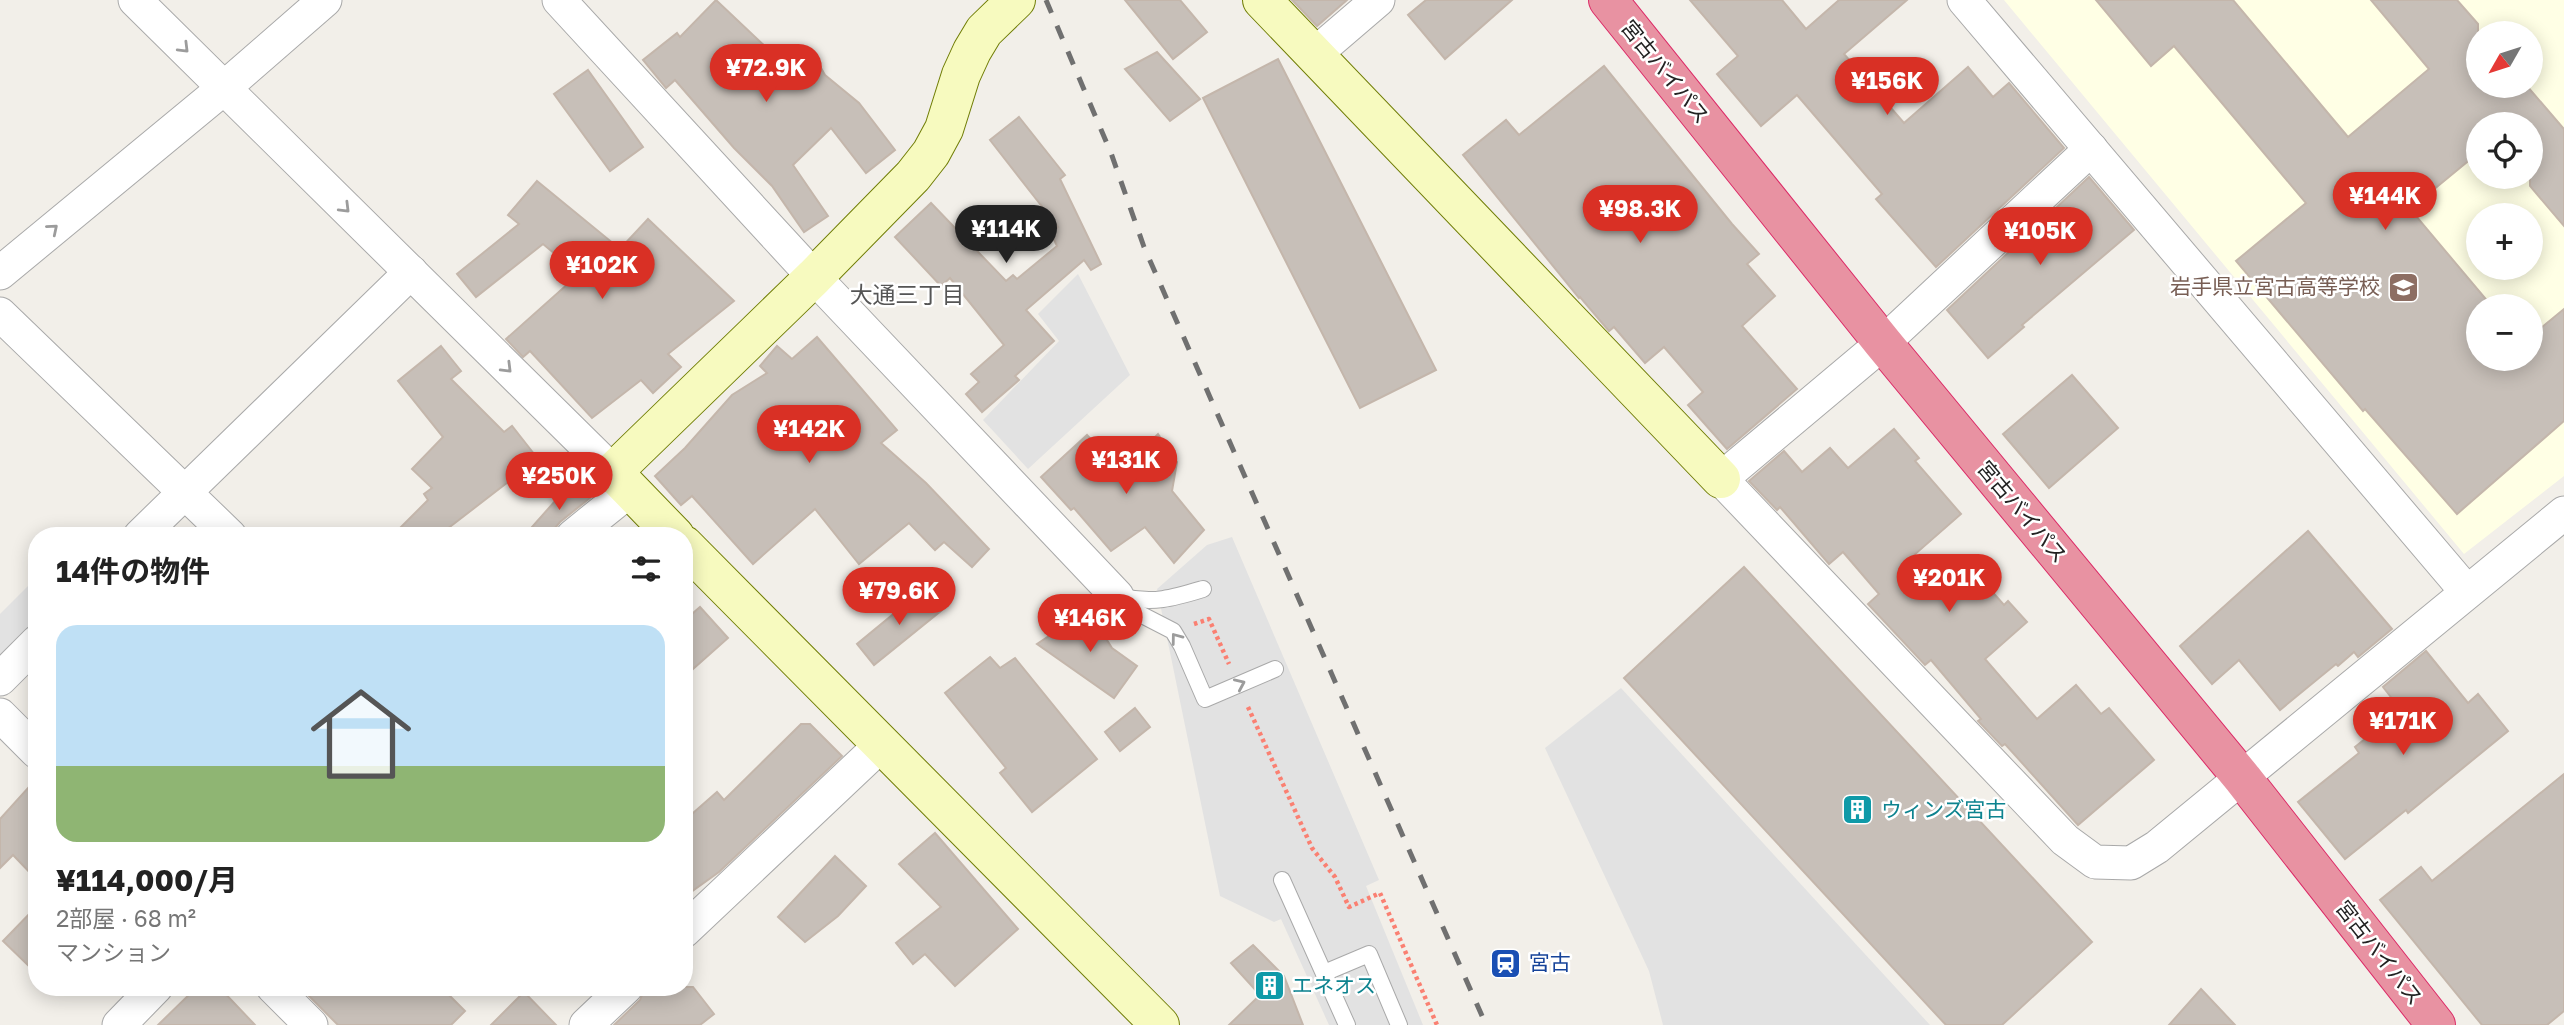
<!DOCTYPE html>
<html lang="ja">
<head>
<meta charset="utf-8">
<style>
  body { margin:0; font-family:"Golos Text","Noto Sans JP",sans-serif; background:#f2f2f2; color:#222; height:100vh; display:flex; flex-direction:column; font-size:26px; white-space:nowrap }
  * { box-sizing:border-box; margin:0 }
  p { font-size:23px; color:#767676 }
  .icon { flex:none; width:38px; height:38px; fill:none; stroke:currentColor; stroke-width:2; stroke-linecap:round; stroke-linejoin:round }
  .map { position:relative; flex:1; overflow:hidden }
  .panel { position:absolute; left:28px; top:527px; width:665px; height:469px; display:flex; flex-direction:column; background:#fff; border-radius:28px; box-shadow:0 4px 18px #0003 }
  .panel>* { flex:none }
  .needle { width:46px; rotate:231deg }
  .tools { position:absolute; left:2466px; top:21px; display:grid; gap:14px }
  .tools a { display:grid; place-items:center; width:77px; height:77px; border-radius:50%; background:#fff; box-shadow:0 4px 18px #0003; font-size:35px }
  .price { position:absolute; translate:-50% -60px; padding:0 16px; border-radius:24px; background:#d93025; color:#fff; font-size:23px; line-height:46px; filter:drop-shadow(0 2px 4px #0008) }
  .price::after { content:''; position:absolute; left:50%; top:42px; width:21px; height:16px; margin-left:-10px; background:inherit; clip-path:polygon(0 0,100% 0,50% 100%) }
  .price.on { background:#222; color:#fff }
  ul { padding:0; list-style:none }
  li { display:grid; align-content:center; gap:14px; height:371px; padding:0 28px }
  li span { display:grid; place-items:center; height:217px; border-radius:21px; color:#555 }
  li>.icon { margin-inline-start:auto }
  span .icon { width:126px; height:126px; fill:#fffc; stroke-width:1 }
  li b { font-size:30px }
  h2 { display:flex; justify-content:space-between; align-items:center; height:84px; padding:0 28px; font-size:30px }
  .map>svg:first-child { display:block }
  .education { fill:#ffffe5; fill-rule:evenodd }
  .parking { fill:#e2e2e2 }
  .building { fill:#c7bfb8; stroke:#c4b6ab; stroke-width:2 }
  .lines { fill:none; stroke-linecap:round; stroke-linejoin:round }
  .lane-casing { stroke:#a9a9a9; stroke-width:18 }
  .street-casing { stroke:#a9a9a9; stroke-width:35 }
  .secondary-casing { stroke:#707d05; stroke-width:40 }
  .highway-casing { stroke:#dc2a67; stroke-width:40 }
  .path { stroke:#fa8072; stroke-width:4.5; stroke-dasharray:3.5 3.5; stroke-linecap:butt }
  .lane { stroke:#fff; stroke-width:16 }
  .street { stroke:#fff; stroke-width:33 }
  .secondary { stroke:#f7fabf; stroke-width:38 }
  .highway { stroke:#e892a2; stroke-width:38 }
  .rail { stroke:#707070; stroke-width:5; stroke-dasharray:14 14; stroke-linecap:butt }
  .oneway { stroke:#9c9c9c }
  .labels { text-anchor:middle; stroke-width:5; stroke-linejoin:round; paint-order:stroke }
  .street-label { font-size:21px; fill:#222; stroke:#fff }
  .education-label { font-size:21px; fill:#785e54; stroke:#fff; text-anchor:end }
  .culture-label { font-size:21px; fill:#0d838f; stroke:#fff; text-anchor:start }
  .transit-label { font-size:21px; fill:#164399; stroke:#fff; text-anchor:start }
  .neighbourhood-label { font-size:23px; fill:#555; stroke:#fff }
</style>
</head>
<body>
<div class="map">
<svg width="2564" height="1025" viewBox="0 0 2564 1025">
  <rect width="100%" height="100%" fill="#f2efe9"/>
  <path class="education" d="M 2004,0 L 2564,0 L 2564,476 L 2464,554 ZM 2478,33 L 2530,33 L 2530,86 L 2478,86 ZM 2478,124 L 2530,124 L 2530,177 L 2478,177 ZM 2478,215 L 2530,215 L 2530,268 L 2478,268 ZM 2478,306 L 2530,306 L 2530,359 L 2478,359 Z"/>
  <g class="parking">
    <path d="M 1078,274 L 1130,375 L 1028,469 L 983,420 L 1059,341 L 1038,314 Z"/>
    <path d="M 1232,537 L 1379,880 L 1366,886 L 1423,1025 L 1329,1025 L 1281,919 L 1274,922 L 1220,896 L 1157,589 L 1207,545 Z"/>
    <path d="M 37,577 L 37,630 L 0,665 L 0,614 Z"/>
    <path d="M 1621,688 L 1930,1025 L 1663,1025 L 1649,971 L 1545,748 Z"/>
  </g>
  <g class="building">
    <path d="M 716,0 L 786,66 L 812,52 L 825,75 L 859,103 L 895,150 L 866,173 L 831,128 L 793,165 L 828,216 L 804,232 L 772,186 L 734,148 L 675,80 L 666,88 L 643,60 L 677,33 L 680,37 Z"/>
    <path d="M 1125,0 L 1180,0 L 1207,32 L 1173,59 Z"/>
    <path d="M 1292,0 L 1347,0 L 1317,26 Z"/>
    <path d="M 1426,0 L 1512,0 L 1445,59 L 1408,15 Z"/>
    <path d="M 1690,0 L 1782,0 L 1806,29 L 1839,0 L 1907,0 L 1844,54 L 1904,123 L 1968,67 L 1993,97 L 2009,83 L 2064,148 L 1936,267 L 1876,199 L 1882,194 L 1797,95 L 1761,126 L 1717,74 L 1738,56 Z"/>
    <path d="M 2096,0 L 2233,0 L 2348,137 L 2429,69 L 2371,0 L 2457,0 L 2478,24 L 2478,86 L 2527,86 L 2564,129 L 2564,226 L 2530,186 L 2530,124 L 2478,124 L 2478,153 L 2410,209 L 2490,304 L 2478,306 L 2478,359 L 2530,359 L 2530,337 L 2564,309 L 2564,421 L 2457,514 L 2365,409 L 2363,411 L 2236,261 L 2306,203 L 2174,46 L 2151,66 Z"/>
    <path d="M 1157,52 L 1200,99 L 1170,121 L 1125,69 Z"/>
    <path d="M 1278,59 L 1436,370 L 1360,408 L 1203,98 Z"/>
    <path d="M 1604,66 L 1732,224 L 1759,254 L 1747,264 L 1775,296 L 1742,326 L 1797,389 L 1727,449 L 1688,405 L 1703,392 L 1664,347 L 1645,363 L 1614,327 L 1609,331 L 1580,297 L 1579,298 L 1463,155 L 1506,120 L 1519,135 Z"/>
    <path d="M 588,70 L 643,147 L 610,171 L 554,94 Z"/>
    <path d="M 1019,117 L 1065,175 L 1060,179 L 1101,264 L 1091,270 L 1084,260 L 1026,310 L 1054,341 L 1015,376 L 1019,380 L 982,412 L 966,394 L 979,382 L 971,374 L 1004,345 L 950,278 L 941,286 L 895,237 L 931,203 L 1006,281 L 1013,275 L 1017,279 L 1057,246 L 1050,231 L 1058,227 L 990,140 Z"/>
    <path d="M 2089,177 L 2134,230 L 2022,325 L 2024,327 L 1988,358 L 1947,310 Z"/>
    <path d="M 537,181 L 620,249 L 648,219 L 734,301 L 668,354 L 681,367 L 653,393 L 641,380 L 592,418 L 530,351 L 523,357 L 506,339 L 579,274 L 543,244 L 476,297 L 457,274 L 519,224 L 508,215 Z"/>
    <path d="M 817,337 L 897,430 L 881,443 L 926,483 L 989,549 L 972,567 L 944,542 L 935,550 L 909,523 L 859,564 L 815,509 L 753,564 L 692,496 L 681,505 L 655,476 L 685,448 L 732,395 L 767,373 L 760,366 L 777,346 L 792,359 Z"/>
    <path d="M 441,346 L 461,371 L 451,379 L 504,432 L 512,426 L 538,459 L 438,536 L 392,536 L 428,500 L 424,494 L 432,488 L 412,469 L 443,437 L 398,381 Z"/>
    <path d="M 2072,375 L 2118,428 L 2049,488 L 2003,434 Z"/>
    <path d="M 1894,429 L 1919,458 L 1915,461 L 1961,514 L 1906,562 L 1937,598 L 1971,568 L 2004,605 L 2008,601 L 2027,622 L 1985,659 L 2037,719 L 2076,685 L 2101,714 L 2109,708 L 2154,760 L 2078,825 L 2005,744 L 2002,746 L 1978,721 L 1981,719 L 1931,660 L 1925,665 L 1868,604 L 1879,594 L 1843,552 L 1829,564 L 1780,507 L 1777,510 L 1749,481 L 1784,451 L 1802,472 L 1830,448 L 1848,468 Z"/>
    <path d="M 1158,434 L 1177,462 L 1172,491 L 1204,530 L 1174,563 L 1145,527 L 1111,551 L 1074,508 L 1071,510 L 1041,477 L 1087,435 L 1120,471 Z"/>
    <path d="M 572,482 L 590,498 L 560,522 L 555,528 L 554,536 L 524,536 Z"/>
    <path d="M 2308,531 L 2392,629 L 2358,657 L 2354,652 L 2338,666 L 2336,664 L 2280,710 L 2239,660 L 2212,684 L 2180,646 Z"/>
    <path d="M 1744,567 L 2092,942 L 2002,1025 L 1946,1025 L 1624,678 Z"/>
    <path d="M 924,589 L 942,610 L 874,665 L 857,644 Z"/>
    <path d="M 700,607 L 728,638 L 684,677 L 684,621 Z"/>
    <path d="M 1088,610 L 1112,648 L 1137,666 L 1114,698 L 1037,644 Z"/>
    <path d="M 2426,651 L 2468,703 L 2478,694 L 2508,731 L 2408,813 L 2406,810 L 2345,859 L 2298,802 L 2359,753 L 2355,747 L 2401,710 L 2383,687 Z"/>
    <path d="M 990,657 L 1000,668 L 1015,658 L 1097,759 L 1032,812 L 1000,773 L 1006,768 L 945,693 Z"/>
    <path d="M 1135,708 L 1150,727 L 1120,751 L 1105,732 Z"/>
    <path d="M 801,724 L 810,724 L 842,756 L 719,872 L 684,897 L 684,821 L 717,792 L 724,800 Z"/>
    <path d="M 2564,774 L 2564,1011 L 2547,1025 L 2482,1025 L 2380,900 L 2421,867 L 2432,881 Z"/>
    <path d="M 37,778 L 37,880 L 13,855 L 0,868 L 0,819 Z"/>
    <path d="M 935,833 L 1018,929 L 955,986 L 925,954 L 913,964 L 896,943 L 941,907 L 899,864 Z"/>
    <path d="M 835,856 L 866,886 L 838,916 L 805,942 L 778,917 Z"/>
    <path d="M 37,906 L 37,974 L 3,941 Z"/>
    <path d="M 1253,945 L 1284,976 L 1303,1025 L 1229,1025 L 1260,995 L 1231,963 Z"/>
    <path d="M 197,987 L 219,987 L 255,1025 L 158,1025 Z"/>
    <path d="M 300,987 L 441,987 L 465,1011 L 451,1025 L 338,1025 Z"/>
    <path d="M 645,987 L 693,987 L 714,1014 L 700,1025 L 614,1025 L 640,1000 Z"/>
    <path d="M 2201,989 L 2235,1025 L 2169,1025 Z"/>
    <path d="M 524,992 L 556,1025 L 491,1025 Z"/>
  </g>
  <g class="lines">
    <defs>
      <g id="lane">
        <path d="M 1117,596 L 1140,614 L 1173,631 L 1182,646 L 1205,699 L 1275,669"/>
        <path d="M 1123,597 C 1154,604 1173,598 1203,589"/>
        <path d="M 1282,880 L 1347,1025"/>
        <path d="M 1324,973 L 1369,954 L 1399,1025"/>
      </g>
      <g id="street">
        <path d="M 135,0 L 613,472"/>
        <path d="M 559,0 L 814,277 L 1117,596"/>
        <path d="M 1964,0 L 2467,592"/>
        <path d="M 1315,54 L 1378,0"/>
        <path d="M 2091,149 L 1883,343 L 1721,479 L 2065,840 L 2095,862 L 2131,863 L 2157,847 L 2564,513"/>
        <path d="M 0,273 L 224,88 L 325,0"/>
        <path d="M 0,314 L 230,536"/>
        <path d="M 140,536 L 411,272"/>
        <path d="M 573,536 L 630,490"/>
        <path d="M 0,679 L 37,642"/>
        <path d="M 0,715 L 37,752"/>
        <path d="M 684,931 L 881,745"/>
        <path d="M 273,987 L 311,1025"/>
        <path d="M 119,1025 L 156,987"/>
        <path d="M 586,1025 L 626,987"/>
      </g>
      <g id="secondary">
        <path d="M 1262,0 L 1721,479"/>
        <path d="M 675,536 L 613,472 L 814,277 L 913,176 L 931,153 L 944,129 L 961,75 L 972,51 L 984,31 L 1016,0"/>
        <path d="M 684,545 L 1160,1025"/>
      </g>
      <path id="highway" d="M 1608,0 L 1883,343 L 2243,779 L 2436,1025"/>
    </defs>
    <use href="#lane" class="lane-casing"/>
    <use href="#street" class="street-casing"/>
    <use href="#secondary" class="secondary-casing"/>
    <use href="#highway" class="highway-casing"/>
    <g class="path">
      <path d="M 1194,624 L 1209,619 L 1229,664"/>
      <path d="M 1248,707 L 1312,848 L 1335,877 L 1349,907 L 1380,893 L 1437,1025"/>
    </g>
    <use href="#lane" class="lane"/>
    <use href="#street" class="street"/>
    <use href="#secondary" class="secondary"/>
    <use href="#highway" class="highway"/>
    <path class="rail" d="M 1046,0 L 1111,153 L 1144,247 L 1486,1025"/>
  </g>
  <defs><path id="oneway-chevron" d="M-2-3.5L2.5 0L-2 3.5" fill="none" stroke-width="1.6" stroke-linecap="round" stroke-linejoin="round" transform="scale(1.75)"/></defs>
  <g class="oneway">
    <use href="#oneway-chevron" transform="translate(184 48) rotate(45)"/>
    <use href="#oneway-chevron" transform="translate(345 208) rotate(45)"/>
    <use href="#oneway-chevron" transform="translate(53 229) rotate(-40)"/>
    <use href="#oneway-chevron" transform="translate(507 368) rotate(45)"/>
    <use href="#oneway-chevron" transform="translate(1176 638) rotate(-127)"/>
    <use href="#oneway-chevron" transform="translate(1240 684) rotate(-24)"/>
  </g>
  <defs>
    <symbol id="school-square" viewBox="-11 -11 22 22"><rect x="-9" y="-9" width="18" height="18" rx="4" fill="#8d6e63" stroke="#fff"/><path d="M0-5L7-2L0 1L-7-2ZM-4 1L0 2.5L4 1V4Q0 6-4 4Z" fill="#fff"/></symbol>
    <symbol id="building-square" viewBox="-11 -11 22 22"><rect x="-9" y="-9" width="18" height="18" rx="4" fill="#0f9aa8" stroke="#fff"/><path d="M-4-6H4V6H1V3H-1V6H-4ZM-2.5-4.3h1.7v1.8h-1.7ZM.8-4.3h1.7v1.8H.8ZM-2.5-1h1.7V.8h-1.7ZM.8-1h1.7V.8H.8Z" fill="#fff"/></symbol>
    <symbol id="station-square" viewBox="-11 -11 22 22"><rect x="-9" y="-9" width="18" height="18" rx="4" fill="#1a4fb4" stroke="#fff"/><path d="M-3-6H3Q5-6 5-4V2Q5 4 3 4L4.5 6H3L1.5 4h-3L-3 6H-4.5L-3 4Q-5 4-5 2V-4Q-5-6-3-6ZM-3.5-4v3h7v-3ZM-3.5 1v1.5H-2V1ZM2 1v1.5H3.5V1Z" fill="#fff"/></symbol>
  </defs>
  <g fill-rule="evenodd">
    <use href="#school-square" x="2386" y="270" width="35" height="35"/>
    <use href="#building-square" x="1840" y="792" width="35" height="35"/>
    <use href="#station-square" x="1488" y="946" width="35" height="35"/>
    <use href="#building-square" x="1252" y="968" width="35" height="35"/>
  </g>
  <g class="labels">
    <g class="street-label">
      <text transform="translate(1665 72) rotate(51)" y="7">宮古バイパス</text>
      <text transform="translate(2022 512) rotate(50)" y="7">宮古バイパス</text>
      <text transform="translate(2379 953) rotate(52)" y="7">宮古バイパス</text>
    </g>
    <g class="education-label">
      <text x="2380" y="294">岩手県立宮古高等学校</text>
    </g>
    <g class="culture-label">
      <text x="1881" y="817">ウィンズ宮古</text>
      <text x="1292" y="993">エネオス</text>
    </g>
    <g class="transit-label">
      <text x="1529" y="970">宮古</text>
    </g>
    <g class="neighbourhood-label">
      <text x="907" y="303">大通三丁目</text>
    </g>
  </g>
</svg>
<div class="tools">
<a><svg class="needle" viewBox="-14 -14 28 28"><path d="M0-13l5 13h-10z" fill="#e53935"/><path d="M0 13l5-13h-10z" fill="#767676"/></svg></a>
<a><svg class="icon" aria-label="locate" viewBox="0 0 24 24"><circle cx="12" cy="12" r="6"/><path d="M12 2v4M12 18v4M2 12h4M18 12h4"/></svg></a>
<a>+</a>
<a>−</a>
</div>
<b class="price" style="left:766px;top:104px">¥72.9K</b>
<b class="price" style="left:1887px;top:117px">¥156K</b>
<b class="price" style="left:2385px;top:232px">¥144K</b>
<b class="price" style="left:1640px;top:245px">¥98.3K</b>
<b class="price on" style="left:1006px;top:265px">¥114K</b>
<b class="price" style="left:2040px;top:267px">¥105K</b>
<b class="price" style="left:602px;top:301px">¥102K</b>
<b class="price" style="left:809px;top:465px">¥142K</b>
<b class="price" style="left:1126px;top:496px">¥131K</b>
<b class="price" style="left:559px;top:512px">¥250K</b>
<b class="price" style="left:1949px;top:614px">¥201K</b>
<b class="price" style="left:899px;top:627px">¥79.6K</b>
<b class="price" style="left:1090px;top:654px">¥146K</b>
<b class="price" style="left:2403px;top:757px">¥171K</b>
<section class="panel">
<h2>14件の物件<svg class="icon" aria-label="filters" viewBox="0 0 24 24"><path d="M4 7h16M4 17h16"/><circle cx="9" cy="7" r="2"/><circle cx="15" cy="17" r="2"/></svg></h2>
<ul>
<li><span style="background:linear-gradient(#bfe0f5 65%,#8fb573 0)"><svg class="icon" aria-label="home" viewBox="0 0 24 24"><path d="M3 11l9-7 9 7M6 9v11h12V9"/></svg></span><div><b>¥114,000/月</b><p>2部屋 · 68 m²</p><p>マンション</p></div></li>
</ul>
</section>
</div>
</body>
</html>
